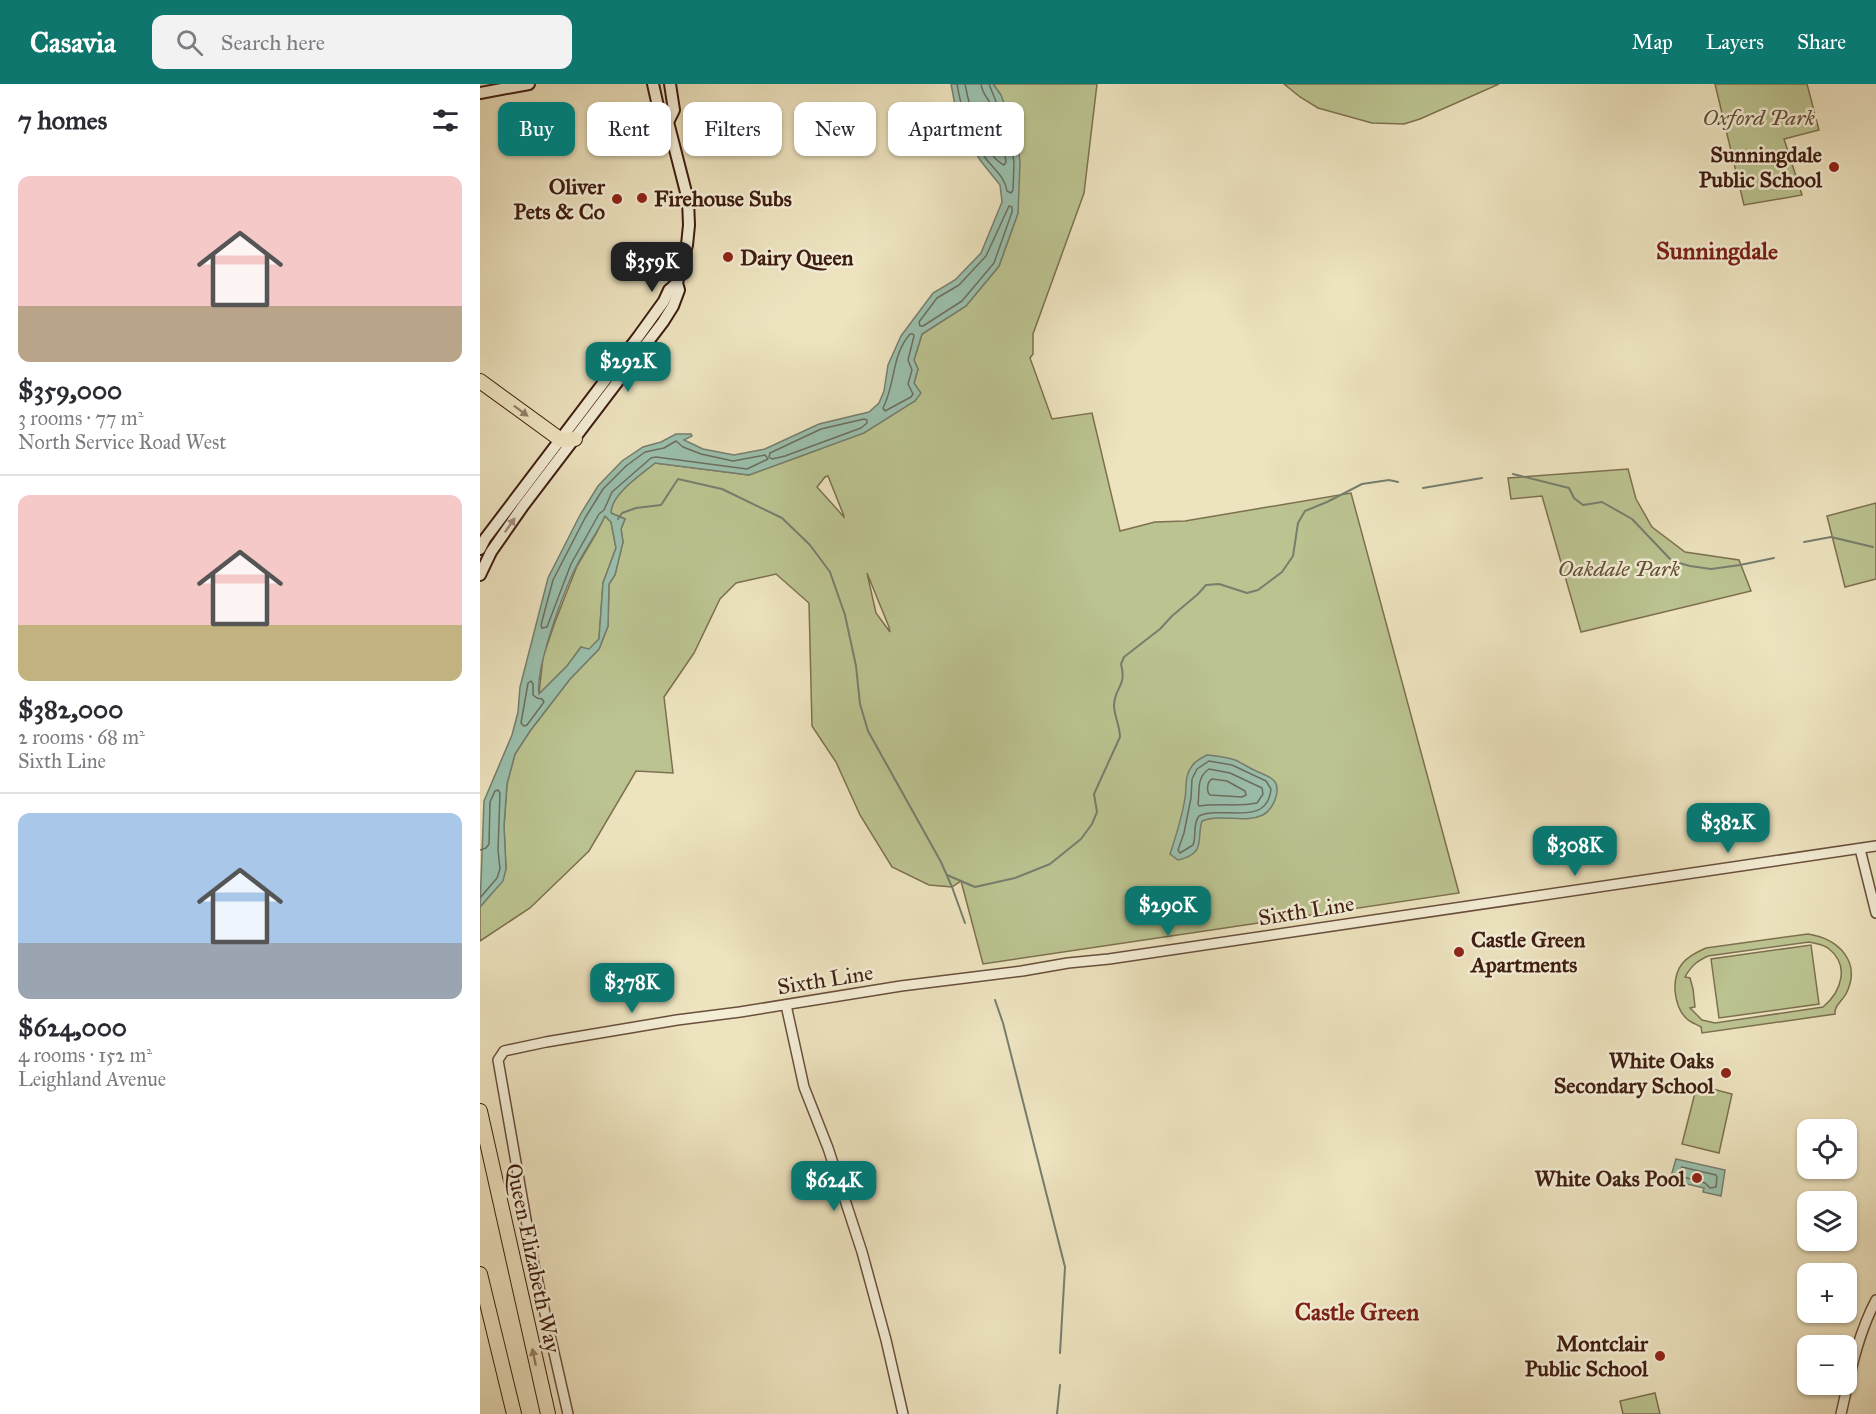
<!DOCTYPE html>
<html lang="en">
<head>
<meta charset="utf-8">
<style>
  body { margin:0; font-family:"IM FELL Great Primer",serif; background:#f2f2f3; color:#2b2b33; height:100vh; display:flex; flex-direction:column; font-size:22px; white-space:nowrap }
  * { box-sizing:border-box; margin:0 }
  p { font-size:20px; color:#7c7c81 }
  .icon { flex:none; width:33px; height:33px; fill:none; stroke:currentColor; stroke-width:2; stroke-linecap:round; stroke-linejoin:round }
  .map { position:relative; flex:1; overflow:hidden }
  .side { display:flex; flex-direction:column; background:#fff; width:480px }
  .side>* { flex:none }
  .hud { position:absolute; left:18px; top:18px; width:570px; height:54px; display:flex; gap:12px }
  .controls { position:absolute; left:1317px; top:1035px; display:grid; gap:12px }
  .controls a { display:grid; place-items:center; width:60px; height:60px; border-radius:12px; background:#fff; box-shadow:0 2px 4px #0004; font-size:30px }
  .price { position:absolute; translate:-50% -51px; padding:0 14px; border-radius:12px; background:#0f766e; color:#fff; font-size:20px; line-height:39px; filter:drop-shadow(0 2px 3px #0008) }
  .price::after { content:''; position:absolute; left:50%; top:36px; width:18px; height:14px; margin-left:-9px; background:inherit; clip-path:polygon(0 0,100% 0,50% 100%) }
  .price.active { background:#222; color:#fff }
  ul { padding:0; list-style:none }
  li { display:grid; align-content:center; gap:12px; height:318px; padding:0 18px }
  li+li { border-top:2px solid #e1e1e2 }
  li span { display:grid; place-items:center; height:186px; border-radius:12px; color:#555 }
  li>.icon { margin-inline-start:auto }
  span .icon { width:108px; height:108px; fill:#fffc; stroke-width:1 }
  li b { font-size:26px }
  h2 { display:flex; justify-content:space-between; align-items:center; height:72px; padding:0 18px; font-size:26px }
  .tag { padding:0 21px; border-radius:12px; background:#fff; box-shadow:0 2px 4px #0004; font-size:21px; line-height:54px }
  .tag.active { background:#0f766e; color:#fff }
  header { display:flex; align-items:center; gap:36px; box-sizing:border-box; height:84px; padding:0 30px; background:#0f766e; color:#fff }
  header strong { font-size:28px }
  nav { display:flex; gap:33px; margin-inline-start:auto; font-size:21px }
  .search { width:420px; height:54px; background:#f2f2f3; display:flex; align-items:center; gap:15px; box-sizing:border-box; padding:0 21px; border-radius:12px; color:#7c7c81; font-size:22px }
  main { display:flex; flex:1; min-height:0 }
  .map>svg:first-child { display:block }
  .green { fill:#bbc390; stroke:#7d7050; stroke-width:1.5; fill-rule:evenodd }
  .water { fill:#9abfac; stroke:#767e6e; stroke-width:1.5; fill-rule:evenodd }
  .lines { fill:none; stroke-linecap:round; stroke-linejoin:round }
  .shore { stroke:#6c6e5e; stroke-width:1.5 }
  .stream { stroke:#767e6e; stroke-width:2 }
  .tertiary-casing { stroke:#6a4e3c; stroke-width:12 }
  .secondary-casing { stroke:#3f1d11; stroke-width:14 }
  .motorway-casing { stroke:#3f1d11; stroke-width:16 }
  .tertiary { stroke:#f3edd5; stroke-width:9 }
  .secondary { stroke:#f3edd5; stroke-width:10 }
  .motorway { stroke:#ede3bf; stroke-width:14 }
  .oneway { fill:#968068 }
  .oneway2 { fill:#a28f7d }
  .poi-dot { fill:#8f2418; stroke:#f3edd5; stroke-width:2 }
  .labels { text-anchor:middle; stroke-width:5; stroke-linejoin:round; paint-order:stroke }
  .park-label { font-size:22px; font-style:italic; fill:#644f37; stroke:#f3edd5 }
  .poi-label { font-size:22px; font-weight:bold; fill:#3f1d11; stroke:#f3edd5; text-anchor:end }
  .street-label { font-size:22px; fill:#3f1d11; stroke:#f3edd5 }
  .neighbourhood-label { font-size:24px; font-weight:bold; fill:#7a1f14; stroke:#f3edd5 }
</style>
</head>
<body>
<header>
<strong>Casavia</strong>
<div class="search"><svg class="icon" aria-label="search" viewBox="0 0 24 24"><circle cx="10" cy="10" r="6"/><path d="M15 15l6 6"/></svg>Search here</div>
<nav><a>Map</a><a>Layers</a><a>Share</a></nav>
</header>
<main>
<section class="side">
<h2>7 homes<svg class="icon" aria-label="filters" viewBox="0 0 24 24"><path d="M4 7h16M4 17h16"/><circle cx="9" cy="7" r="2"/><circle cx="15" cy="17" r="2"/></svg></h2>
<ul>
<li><span style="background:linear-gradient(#f6c9c9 70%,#b9a48a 0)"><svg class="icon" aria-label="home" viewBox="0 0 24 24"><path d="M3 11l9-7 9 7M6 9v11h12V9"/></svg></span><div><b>$359,000</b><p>3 rooms · 77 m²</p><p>North Service Road West</p></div></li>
<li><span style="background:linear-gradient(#f6c9c9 70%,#c2b280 0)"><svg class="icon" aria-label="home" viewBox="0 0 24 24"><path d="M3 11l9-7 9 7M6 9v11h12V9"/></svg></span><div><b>$382,000</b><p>2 rooms · 68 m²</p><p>Sixth Line</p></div></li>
<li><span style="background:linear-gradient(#a9c7e8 70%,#9aa5b1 0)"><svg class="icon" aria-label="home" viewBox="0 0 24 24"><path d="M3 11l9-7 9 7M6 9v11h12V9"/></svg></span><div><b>$624,000</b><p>4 rooms · 152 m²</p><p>Leighland Avenue</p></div></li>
</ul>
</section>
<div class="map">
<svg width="1396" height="1330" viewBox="0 0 1396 1330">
  <rect width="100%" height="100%" fill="#ede3bf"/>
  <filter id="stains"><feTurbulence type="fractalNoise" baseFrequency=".00333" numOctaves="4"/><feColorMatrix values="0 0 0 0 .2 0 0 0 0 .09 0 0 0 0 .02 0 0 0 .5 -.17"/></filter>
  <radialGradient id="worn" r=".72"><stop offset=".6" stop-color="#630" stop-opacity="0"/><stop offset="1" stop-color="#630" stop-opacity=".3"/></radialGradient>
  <g class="green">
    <path d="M 513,0 L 617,0 L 604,109 L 553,250 L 553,270 L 550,274 L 572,335 L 612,329 L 640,447 L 675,438 L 705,437 L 871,409 L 979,809 L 503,880 L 481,797 L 472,803 L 449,801 L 412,783 L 380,731 L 356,678 L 332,642 L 329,519 L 296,490 L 256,499 L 240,515 L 214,569 L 184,613 L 193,689 L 156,687 L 109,767 L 50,824 L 0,857 L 0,823 L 26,785 L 24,742 L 27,700 L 35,670 L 50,647 L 90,595 L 119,565 L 128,542 L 129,500 L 135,491 L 143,458 L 141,445 L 145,435 L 131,429 C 130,410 162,390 175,379 L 269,391 L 340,365 L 435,317 L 434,299 L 438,285 L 434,276 L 442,250 L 486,222 L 519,182 L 538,129 L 521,11 ZM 348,392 L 364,432 L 364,433 L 337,403 L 345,393 ZM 387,489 L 409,543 L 410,548 L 396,529 Z"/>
    <path d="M 804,0 L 1019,0 L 940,35 L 924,40 L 892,39 L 838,24 L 820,13 Z"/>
    <path d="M 1235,0 L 1327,0 L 1339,46 L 1304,55 L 1322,111 L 1264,121 Z"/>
    <path d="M 1148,385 L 1156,415 L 1172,443 L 1205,468 L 1259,476 L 1271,507 L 1101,548 L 1062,412 L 1031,415 L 1028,394 Z"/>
    <path d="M 1396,419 L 1396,495 L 1365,503 L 1347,432 Z"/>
    <path d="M 125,432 L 131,438 L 136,464 L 123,499 L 119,555 L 109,566 L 101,563 L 87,582 L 59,610 L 63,573 L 75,538 L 97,482 L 116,450 Z"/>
    <path d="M 1328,850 C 1359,855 1382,878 1366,910 C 1362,917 1354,922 1355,930 L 1222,949 L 1221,943 C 1216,940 1209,938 1205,933 C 1198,926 1196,916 1195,907 C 1194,882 1205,873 1226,864 ZM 1329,858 C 1335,859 1343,861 1348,864 C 1370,881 1362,907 1343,923 L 1235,939 L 1222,936 L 1210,924 L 1215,923 L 1213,905 L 1210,894 L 1205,893 C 1211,882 1217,877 1228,872 Z"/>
    <path d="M 1331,861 L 1339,920 L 1239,934 L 1231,875 Z"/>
    <path d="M 1217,1001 L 1252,1010 L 1239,1069 L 1202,1060 Z"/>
    <path d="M 1175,1309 L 1180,1330 L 1143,1330 L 1140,1317 Z"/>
  </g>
  <g class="water">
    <path d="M 471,0 L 513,0 L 521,11 L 537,53 L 540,78 L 538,129 L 519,182 L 486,222 L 442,250 L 434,276 L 438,285 L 434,299 L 441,309 L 435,317 L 384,349 L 269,391 L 175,379 C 162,390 131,410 131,429 L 145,435 L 141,445 L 143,458 L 135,491 L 129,500 L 128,542 L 119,565 L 90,595 L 50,647 L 35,670 L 27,700 L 24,742 L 26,785 L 23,797 L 0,823 L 4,717 L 32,651 L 38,628 L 40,603 L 68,494 L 100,431 L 118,402 L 142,377 L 163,363 L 181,358 L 196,350 L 211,350 L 212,352 L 204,356 L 223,365 L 254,371 L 285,365 L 339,340 L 389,328 L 399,319 L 404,307 L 408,281 L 421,252 L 453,209 L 475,196 L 501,169 L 522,118 L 520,101 L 500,76 L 489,57 L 475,21 ZM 125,432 L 131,438 L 136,464 L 123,499 L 119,555 L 109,565 L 101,563 L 87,582 L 59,610 C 55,584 84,506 97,481 C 106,464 117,449 125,432 Z"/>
    <path d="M 727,671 C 736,672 747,673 755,676 C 762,679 769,684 776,687 C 788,693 801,694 796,713 C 794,720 789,728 783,731 C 764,740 741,729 722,737 C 716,756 727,769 698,776 L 690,770 C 696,752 702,734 705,714 C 707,703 704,692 712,682 C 715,677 721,674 727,671 Z"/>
    <path d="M 1196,1075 L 1245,1086 L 1241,1112 L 1223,1108 L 1224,1104 L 1190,1096 Z"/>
  </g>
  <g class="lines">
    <g class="shore">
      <path d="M 477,0 C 481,25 490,50 504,72 C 512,84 525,92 527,107 L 531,109 L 533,106 L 534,79 L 531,55 L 509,0"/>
      <path d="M 485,0 C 489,22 503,71 524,81 L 526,78 C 524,58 519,36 509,17 C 505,11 502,8 501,0"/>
      <path d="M 529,122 L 532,123 L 532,128 L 514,179 L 482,217 L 443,242 L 440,242 L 439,238 L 457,214 L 479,201 L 506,172 Z"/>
      <path d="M 430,250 L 433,250 L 434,252 L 428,276 L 432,286 L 428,300 L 433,310 L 431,313 L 405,327 L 403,324 C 416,299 411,272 430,250 Z"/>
      <path d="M 384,335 L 387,336 L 387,339 L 381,344 L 305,372 L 292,375 L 289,373 L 290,369 L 341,345 Z"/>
      <path d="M 196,357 L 203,363 L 221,370 L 253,377 L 285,371 L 288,375 L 267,385 L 176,373 L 171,374 L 132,408 L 124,426 L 119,430 L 91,480 L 67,543 L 62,544 L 61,541 L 73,496 L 105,434 L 123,405 L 146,382 L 165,368 L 184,364 Z"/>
      <path d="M 51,597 L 53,600 L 53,611 L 57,614 L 62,615 L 64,618 L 47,641 L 44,642 L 41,639 L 48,599 Z"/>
      <path d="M 729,677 L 752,681 L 786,697 L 791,705 C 787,744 743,721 719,732 C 712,741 717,751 713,761 L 700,769 L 698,766 L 704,749 L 711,714 L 712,695 L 717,685 Z"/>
      <path d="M 729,685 L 750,689 L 782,704 L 783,710 L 777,719 C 758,723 738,719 719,722 L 718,720 C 720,706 716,694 729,685 Z"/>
      <path d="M 732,695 L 747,697 L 765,707 L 766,711 L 762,713 L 730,711 C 726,707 727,698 732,695 Z"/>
      <path d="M 0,766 L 6,764 L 9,760 L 10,718 L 15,707 L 18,706 L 20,709 L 18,766 L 20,785 L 17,794 L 0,814"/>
      <path d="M 1202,1083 L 1236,1091 L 1237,1093 L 1236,1103 L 1230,1104 L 1225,1099 L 1200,1092 L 1198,1089 Z"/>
    </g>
    <g class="stream">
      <path d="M 1033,390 L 1089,404 L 1094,414 L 1103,421 L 1122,418 L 1152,435 L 1192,477 L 1210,482 L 1231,485 L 1260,481 L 1294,474"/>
      <path d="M 943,404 L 1002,394"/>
      <path d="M 138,435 L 142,429 L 156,424 L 181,421 L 198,395 L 242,405 L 302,434 L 330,461 L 350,488 L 365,531 L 376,582 L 380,620 L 388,647 L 461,778 L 472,803 L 485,839"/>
      <path d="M 1324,458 L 1351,453 L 1393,463"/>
      <path d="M 467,791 L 495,803 L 535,794 L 570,780 L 601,755 L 612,740 L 617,728 L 614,710 L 640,653 C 640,642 634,632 634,621 C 635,602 647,603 641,580 L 644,573 L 680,545 L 692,532 L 718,510 L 726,501 L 739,500 L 767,509 L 778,506 L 802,488 L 813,472 L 818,439 L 825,427 L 847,418 L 882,400 L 909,396 L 918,398"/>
      <path d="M 515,916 L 523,939 L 585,1183 L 580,1269"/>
      <path d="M 577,1330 L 580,1301"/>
    </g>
    <defs>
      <g id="tertiary">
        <path d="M 1380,765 L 1396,829"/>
        <path d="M 306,921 L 324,1003 L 348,1064 L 382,1168 L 406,1256 L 423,1330"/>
        <path d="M 88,1330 L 54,1181 L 18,976 L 24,967 L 66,958 L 197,936 L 260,928 L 421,902 L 542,887 L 588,879 L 629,875 L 1396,762"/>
        <path d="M 1361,1330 C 1370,1291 1377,1252 1396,1216"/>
      </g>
      <g id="secondary">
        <path d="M 0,9 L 49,0"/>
        <path d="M 188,38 L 194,26 L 190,0"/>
        <path d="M 0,465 L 5,455 L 158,253 L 184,217 L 189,206 L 197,199"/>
        <path d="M 0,491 L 11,468 L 43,422 L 183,238 L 193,222 L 199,206 L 197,199 L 207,161 L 209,141 L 208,116 L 188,38 L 180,31 L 173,0"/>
      </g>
      <g id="motorway">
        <path d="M 0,297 L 81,356 L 95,355"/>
        <path d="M 0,1027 L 68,1330"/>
        <path d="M 0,1190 L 34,1330"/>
      </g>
    </defs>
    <use href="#tertiary" class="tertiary-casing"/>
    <use href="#secondary" class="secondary-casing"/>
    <use href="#motorway" class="motorway-casing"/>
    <use href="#tertiary" class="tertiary"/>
    <use href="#secondary" class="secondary"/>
    <use href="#motorway" class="motorway"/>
  </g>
  <defs><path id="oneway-solid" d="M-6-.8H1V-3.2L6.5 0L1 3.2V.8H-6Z" transform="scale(1.5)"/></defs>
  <g class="oneway">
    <use href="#oneway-solid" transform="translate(41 327) rotate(37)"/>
    <use href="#oneway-solid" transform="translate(54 1273) rotate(-102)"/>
  </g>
  <use class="oneway2" href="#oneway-solid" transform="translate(30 441) rotate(-55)"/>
  <g class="poi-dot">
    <circle cx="1354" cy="83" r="6"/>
    <circle cx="162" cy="114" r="6"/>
    <circle cx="137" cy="115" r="6"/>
    <circle cx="248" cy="173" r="6"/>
    <circle cx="979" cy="868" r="6"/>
    <circle cx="1246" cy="989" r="6"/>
    <circle cx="1217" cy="1094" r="6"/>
    <circle cx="1180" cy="1272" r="6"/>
  </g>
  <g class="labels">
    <g class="park-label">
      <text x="1279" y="41">Oxford Park</text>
      <text x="1139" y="492">Oakdale Park</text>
    </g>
    <g class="poi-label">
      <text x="1342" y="78">Sunningdale<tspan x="1342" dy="25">Public School</tspan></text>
      <text x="125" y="110">Oliver<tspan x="125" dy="25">Pets &amp; Co</tspan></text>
      <text x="174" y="122" text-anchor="start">Firehouse Subs</text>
      <text x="260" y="181" text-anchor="start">Dairy Queen</text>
      <text x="991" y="863" text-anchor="start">Castle Green<tspan x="991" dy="25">Apartments</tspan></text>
      <text x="1234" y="984">White Oaks<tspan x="1234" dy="25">Secondary School</tspan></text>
      <text x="1205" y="1102">White Oaks Pool</text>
      <text x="1168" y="1267">Montclair<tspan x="1168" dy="25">Public School</tspan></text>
    </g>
    <g class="street-label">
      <text transform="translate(826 826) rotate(-9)" y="8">Sixth Line</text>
      <text transform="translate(345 895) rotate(-9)" y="8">Sixth Line</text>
      <text transform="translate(54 1174) rotate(78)" y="8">Queen Elizabeth Way</text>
    </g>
    <g class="neighbourhood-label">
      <text x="1237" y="175">Sunningdale</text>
      <text x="877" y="1236">Castle Green</text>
    </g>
  </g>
  <rect width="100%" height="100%" filter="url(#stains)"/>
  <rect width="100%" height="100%" fill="url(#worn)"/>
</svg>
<div class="controls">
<a><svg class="icon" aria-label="locate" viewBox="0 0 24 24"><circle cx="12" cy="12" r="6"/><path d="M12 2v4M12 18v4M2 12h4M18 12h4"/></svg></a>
<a><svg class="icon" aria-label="layers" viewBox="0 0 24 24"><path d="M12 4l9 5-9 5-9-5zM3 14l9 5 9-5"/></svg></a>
<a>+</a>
<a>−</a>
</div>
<b class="price active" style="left:172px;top:209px">$359K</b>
<b class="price" style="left:148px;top:309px">$292K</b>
<b class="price" style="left:1248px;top:770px">$382K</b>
<b class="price" style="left:1095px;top:793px">$308K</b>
<b class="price" style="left:688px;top:853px">$290K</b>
<b class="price" style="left:152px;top:930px">$378K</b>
<b class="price" style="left:354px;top:1128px">$624K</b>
<div class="hud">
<a class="tag active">Buy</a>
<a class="tag">Rent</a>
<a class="tag">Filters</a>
<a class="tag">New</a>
<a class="tag">Apartment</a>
</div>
</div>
</main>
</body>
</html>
